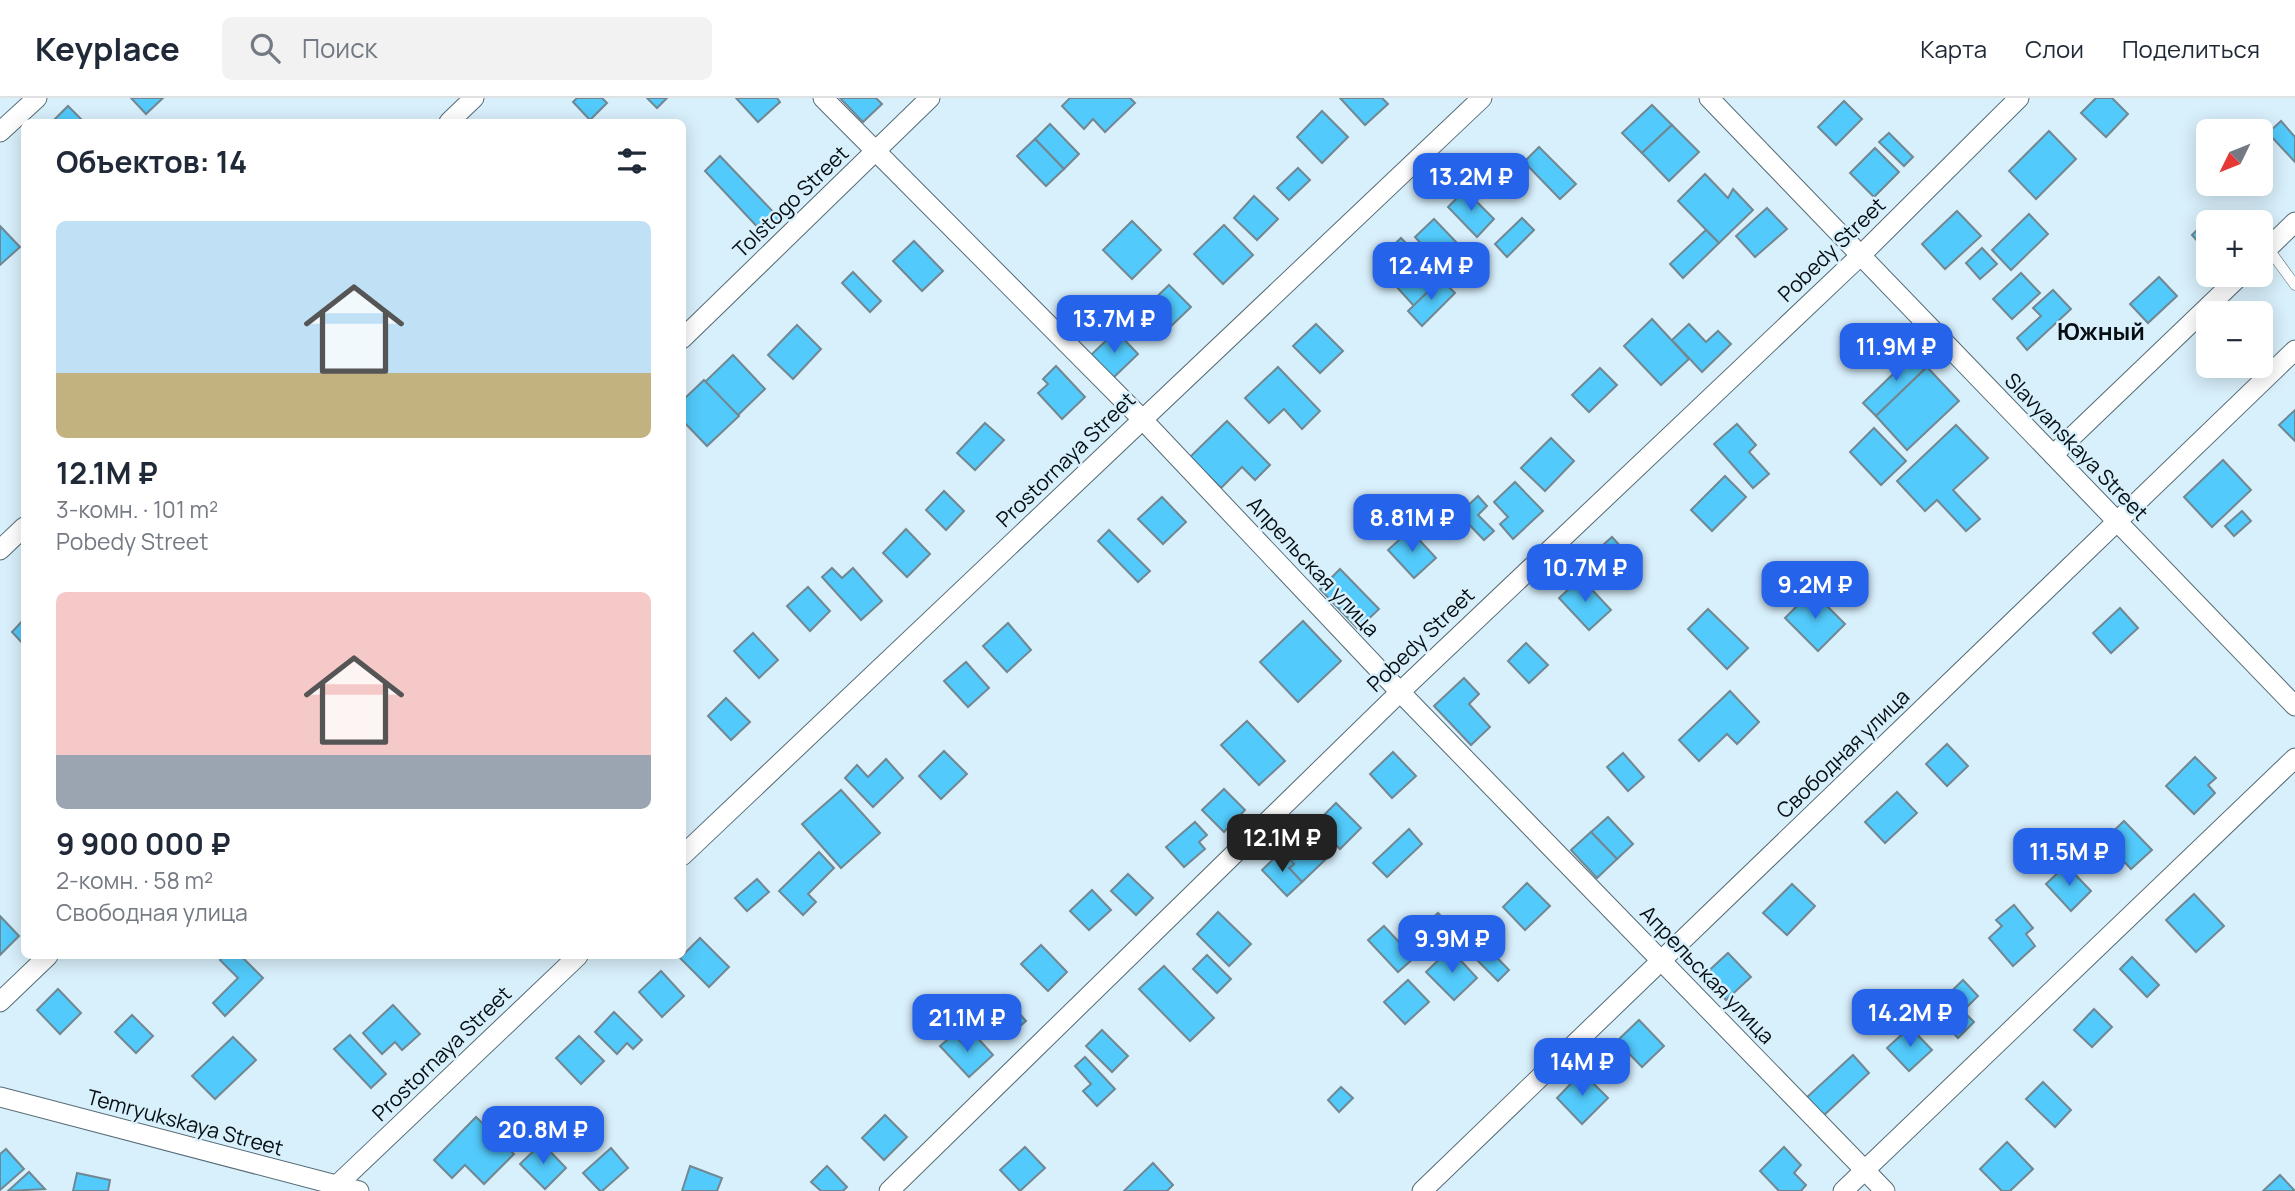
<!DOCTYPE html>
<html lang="ru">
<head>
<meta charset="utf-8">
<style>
  body { margin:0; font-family:Manrope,sans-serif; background:#f2f2f3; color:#1f2937; height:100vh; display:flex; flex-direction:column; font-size:26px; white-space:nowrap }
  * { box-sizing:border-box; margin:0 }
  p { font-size:23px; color:#747a83 }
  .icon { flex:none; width:38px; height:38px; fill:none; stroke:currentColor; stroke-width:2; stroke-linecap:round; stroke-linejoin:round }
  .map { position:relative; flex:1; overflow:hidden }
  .side { position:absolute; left:21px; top:21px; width:665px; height:840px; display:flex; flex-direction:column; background:#fff; border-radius:10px; box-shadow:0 4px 18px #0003 }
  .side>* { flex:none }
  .needle { width:46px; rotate:227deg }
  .fabs { position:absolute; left:2196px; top:21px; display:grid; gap:14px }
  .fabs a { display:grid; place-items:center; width:77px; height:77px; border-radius:10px; background:#fff; box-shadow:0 4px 18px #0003; font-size:35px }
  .price { position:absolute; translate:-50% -60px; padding:0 16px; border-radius:14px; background:#2563eb; color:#fff; font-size:23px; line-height:46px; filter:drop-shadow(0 2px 4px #0008) }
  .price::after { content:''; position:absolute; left:50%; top:42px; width:21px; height:16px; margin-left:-10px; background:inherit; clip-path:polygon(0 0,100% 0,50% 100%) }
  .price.active { background:#222; color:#fff }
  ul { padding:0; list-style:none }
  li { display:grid; align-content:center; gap:14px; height:371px; padding:0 35px }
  li span { display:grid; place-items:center; height:217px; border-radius:10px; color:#555 }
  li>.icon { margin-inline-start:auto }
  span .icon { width:126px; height:126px; fill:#fffc; stroke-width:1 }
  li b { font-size:30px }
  h2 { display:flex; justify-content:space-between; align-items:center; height:84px; padding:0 35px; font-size:30px }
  header { display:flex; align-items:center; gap:42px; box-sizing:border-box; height:98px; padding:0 35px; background:#fff; border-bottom:2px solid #e0e1e3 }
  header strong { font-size:33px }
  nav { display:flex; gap:38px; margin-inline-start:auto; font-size:24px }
  .search { width:490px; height:63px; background:#f2f2f3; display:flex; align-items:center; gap:18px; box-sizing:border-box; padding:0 24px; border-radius:10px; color:#747a83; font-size:26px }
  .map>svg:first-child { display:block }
  .building { fill:#52cafb; stroke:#718792; stroke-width:2 }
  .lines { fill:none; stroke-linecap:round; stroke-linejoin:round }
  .lane-casing { stroke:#556b75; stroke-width:11 }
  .street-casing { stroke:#556b75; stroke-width:21 }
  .lane { stroke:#fff; stroke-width:10 }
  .street { stroke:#fff; stroke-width:19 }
  .labels { text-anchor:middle; stroke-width:5; stroke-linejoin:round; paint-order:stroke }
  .street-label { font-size:21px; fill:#060e12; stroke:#d8f0fc }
  .quarter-label { font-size:24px; font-weight:bold; fill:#060e12; stroke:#d8f0fc }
</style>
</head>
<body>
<header>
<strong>Keyplace</strong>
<div class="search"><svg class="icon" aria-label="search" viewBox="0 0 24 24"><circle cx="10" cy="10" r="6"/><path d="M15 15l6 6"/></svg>Поиск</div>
<nav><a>Карта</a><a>Слои</a><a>Поделиться</a></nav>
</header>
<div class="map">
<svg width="2295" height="1093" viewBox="0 0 2295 1093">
  <rect width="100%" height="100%" fill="#d8f0fc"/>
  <g class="building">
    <path d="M 131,0 L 163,0 L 146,16 Z"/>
    <path d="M 577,0 L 602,0 L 607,5 L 590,22 L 573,4 Z"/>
    <path d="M 647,0 L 667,0 L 657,10 Z"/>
    <path d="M 736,0 L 777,0 L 780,4 L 758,24 Z"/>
    <path d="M 840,0 L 876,0 L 882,6 L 863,24 Z"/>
    <path d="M 1070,0 L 1130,0 L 1135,5 L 1105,34 L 1093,21 L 1084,31 L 1062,8 Z"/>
    <path d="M 1340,0 L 1382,0 L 1388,6 L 1365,27 Z"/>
    <path d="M 2096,0 L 2112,0 L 2128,16 L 2106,39 L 2081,15 Z"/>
    <path d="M 1844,3 L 1862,21 L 1836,47 L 1818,29 Z"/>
    <path d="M 1652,7 L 1672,27 L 1642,55 L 1622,35 Z"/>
    <path d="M 68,8 L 84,24 L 57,24 L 55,21 Z"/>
    <path d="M 1322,13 L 1348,39 L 1322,65 L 1297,39 Z"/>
    <path d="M 2281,23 L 2295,39 L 2295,64 L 2268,35 Z"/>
    <path d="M 1050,26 L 1079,56 L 1064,71 L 1035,41 Z"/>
    <path d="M 1672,27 L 1699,54 L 1669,83 L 1642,55 Z"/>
    <path d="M 2049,33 L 2076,61 L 2036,101 L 2009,73 Z"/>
    <path d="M 1889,35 L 1913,59 L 1904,68 L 1879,44 Z"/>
    <path d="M 1035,41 L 1064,71 L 1046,88 L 1017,58 Z"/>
    <path d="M 1539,49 L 1576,86 L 1560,101 L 1524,64 Z"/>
    <path d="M 1875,50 L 1899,74 L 1874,99 L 1850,75 Z"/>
    <path d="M 720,58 L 780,121 L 764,136 L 705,73 Z"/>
    <path d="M 1298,70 L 1310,82 L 1289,102 L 1277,90 Z"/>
    <path d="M 1705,76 L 1728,100 L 1733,91 L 1753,112 L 1719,145 L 1678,103 Z"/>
    <path d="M 1465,92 L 1494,121 L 1477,139 L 1448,109 Z"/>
    <path d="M 1254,98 L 1278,121 L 1257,142 L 1234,120 Z"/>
    <path d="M 1767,110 L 1787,131 L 1755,159 L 1736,138 Z"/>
    <path d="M 1957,113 L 1981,138 L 1945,171 L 1922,146 Z"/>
    <path d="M 2029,116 L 2048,136 L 2011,172 L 1992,152 Z"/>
    <path d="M 2211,118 L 2217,124 L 2208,124 L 2208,155 L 2192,137 Z"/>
    <path d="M 1522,120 L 1534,132 L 1507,159 L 1495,146 Z"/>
    <path d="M 1434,121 L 1458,146 L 1438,164 L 1415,139 Z"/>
    <path d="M 1132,123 L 1161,152 L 1132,181 L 1103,152 Z"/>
    <path d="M 1224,127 L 1253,157 L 1223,186 L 1194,156 Z"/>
    <path d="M 0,128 L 20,149 L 0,167 Z"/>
    <path d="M 1706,132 L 1719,145 L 1683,180 L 1670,166 Z"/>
    <path d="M 1401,140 L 1441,181 L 1414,208 L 1386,177 L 1391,173 L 1379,161 Z"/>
    <path d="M 914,143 L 943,173 L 922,193 L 893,163 Z"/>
    <path d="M 1982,150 L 1997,166 L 1980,181 L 1966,165 Z"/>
    <path d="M 853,174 L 881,203 L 870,214 L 842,185 Z"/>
    <path d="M 2021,175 L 2040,195 L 2012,221 L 1993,201 Z"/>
    <path d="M 2159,179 L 2177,198 L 2148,225 L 2130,206 Z"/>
    <path d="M 1441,181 L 1455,195 L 1422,228 L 1408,213 Z"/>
    <path d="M 1169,187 L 1191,209 L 1167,232 L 1145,210 Z"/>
    <path d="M 2053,192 L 2071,211 L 2027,252 L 2017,240 L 2041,218 L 2033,210 Z"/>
    <path d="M 1652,221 L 1689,261 L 1661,287 L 1624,248 Z"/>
    <path d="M 1316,226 L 1343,253 L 1320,275 L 1293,248 Z"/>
    <path d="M 1689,226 L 1706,244 L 1718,233 L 1731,246 L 1702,274 L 1672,242 Z"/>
    <path d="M 797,227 L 821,251 L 793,281 L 768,257 Z"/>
    <path d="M 1116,233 L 1138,256 L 1112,281 L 1090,258 Z"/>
    <path d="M 1917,253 L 1930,266 L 1876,318 L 1863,305 Z"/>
    <path d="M 733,257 L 765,291 L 737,318 L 705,284 Z"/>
    <path d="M 1056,268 L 1085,299 L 1062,321 L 1038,295 L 1048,286 L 1043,281 Z"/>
    <path d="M 1278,269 L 1320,313 L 1302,331 L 1284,311 L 1269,325 L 1245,300 Z"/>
    <path d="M 1927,269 L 1959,303 L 1907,352 L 1876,318 Z"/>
    <path d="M 1600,270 L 1617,287 L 1589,314 L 1572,297 Z"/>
    <path d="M 704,282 L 739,318 L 707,348 L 682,322 L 682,303 Z"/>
    <path d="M 2295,312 L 2295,343 L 2279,327 Z"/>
    <path d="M 1227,323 L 1270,367 L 1255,382 L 1242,369 L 1221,390 L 1190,359 Z"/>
    <path d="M 985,325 L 1004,342 L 975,372 L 957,355 Z"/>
    <path d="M 1737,326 L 1756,347 L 1749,354 L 1769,376 L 1753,390 L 1714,346 Z"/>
    <path d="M 1956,327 L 1988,360 L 1953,392 L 1980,421 L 1966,433 L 1937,402 L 1925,413 L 1897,383 Z"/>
    <path d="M 1874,330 L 1906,363 L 1881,387 L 1850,354 Z"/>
    <path d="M 1551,340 L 1574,363 L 1545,393 L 1521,370 Z"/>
    <path d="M 2223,362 L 2251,392 L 2212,429 L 2184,399 Z"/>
    <path d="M 1725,378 L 1746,399 L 1712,433 L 1691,412 Z"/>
    <path d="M 1515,384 L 1543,413 L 1513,441 L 1500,426 L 1508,419 L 1494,404 Z"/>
    <path d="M 944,393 L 964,413 L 946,432 L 926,412 Z"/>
    <path d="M 1478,398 L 1487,408 L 1478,417 L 1494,433 L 1484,442 L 1459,416 Z"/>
    <path d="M 1162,399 L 1186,424 L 1163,446 L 1138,421 Z"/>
    <path d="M 2242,413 L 2251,423 L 2234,438 L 2225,428 Z"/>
    <path d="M 906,431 L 930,456 L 907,479 L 883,455 Z"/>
    <path d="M 1109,432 L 1150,473 L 1138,484 L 1098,443 Z"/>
    <path d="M 1410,432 L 1436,460 L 1414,480 L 1388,452 Z"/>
    <path d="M 1612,439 L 1631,460 L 1614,477 L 1594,455 Z"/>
    <path d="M 832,470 L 842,480 L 853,470 L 882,503 L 861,522 L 822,479 Z"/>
    <path d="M 1340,471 L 1379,511 L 1358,531 L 1320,491 Z"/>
    <path d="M 1581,480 L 1611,512 L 1589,532 L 1559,500 Z"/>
    <path d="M 808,489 L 830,513 L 810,533 L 787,508 Z"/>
    <path d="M 1812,493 L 1845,526 L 1818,553 L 1785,520 Z"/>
    <path d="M 2120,510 L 2138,530 L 2111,555 L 2093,535 Z"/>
    <path d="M 1708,511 L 1748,550 L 1727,571 L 1688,531 Z"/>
    <path d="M 24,521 L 24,547 L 12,534 Z"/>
    <path d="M 1303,523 L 1341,563 L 1298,604 L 1260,564 Z"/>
    <path d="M 1008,525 L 1031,552 L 1007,574 L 983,548 Z"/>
    <path d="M 753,535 L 778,562 L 759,580 L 734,553 Z"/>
    <path d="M 1526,545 L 1548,567 L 1529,585 L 1508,563 Z"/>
    <path d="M 966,564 L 989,590 L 968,609 L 944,583 Z"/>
    <path d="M 1464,580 L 1479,596 L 1469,606 L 1490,629 L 1471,647 L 1434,608 Z"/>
    <path d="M 1730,593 L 1759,624 L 1737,646 L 1727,636 L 1699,663 L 1679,642 Z"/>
    <path d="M 726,600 L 750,624 L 731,642 L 708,618 Z"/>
    <path d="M 1247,623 L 1285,663 L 1259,687 L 1221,647 Z"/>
    <path d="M 1947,646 L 1968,668 L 1947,688 L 1926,666 Z"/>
    <path d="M 944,653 L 967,676 L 941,701 L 919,678 Z"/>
    <path d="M 1393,654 L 1416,678 L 1392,700 L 1370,676 Z"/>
    <path d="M 1623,655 L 1644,679 L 1628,693 L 1607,669 Z"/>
    <path d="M 2195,659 L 2216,680 L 2208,687 L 2215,695 L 2194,716 L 2166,688 Z"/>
    <path d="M 886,661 L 903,680 L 873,709 L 845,680 L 857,667 L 868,679 Z"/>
    <path d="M 1224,691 L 1245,712 L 1224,734 L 1202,712 Z"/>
    <path d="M 841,692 L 880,735 L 841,770 L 802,726 Z"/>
    <path d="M 1897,694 L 1917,715 L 1885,745 L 1865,724 Z"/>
    <path d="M 1336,705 L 1361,730 L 1340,751 L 1315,726 Z"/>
    <path d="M 1608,719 L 1633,746 L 1617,761 L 1591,734 Z"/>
    <path d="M 2124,723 L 2152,752 L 2131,771 L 2104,742 Z"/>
    <path d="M 1195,724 L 1207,737 L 1199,744 L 1205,751 L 1184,769 L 1166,749 Z"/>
    <path d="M 1409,731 L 1422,746 L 1387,779 L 1373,765 Z"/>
    <path d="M 1591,734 L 1617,761 L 1597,780 L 1571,752 Z"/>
    <path d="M 1301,735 L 1326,761 L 1302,784 L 1289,770 L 1294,766 L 1282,753 Z"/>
    <path d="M 1282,753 L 1294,766 L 1289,770 L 1302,784 L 1287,798 L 1262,772 Z"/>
    <path d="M 819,754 L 834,770 L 808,796 L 816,804 L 803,817 L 779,793 Z"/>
    <path d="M 2066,767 L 2091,793 L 2071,813 L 2046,786 Z"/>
    <path d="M 1128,776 L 1153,800 L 1136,817 L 1111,793 Z"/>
    <path d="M 757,781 L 769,794 L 747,813 L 735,800 Z"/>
    <path d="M 1527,785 L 1550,808 L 1525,832 L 1503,809 Z"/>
    <path d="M 1792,786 L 1815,808 L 1787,837 L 1763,815 Z"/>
    <path d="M 1092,792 L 1111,812 L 1089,832 L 1070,813 Z"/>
    <path d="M 2194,796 L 2224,828 L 2196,854 L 2166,822 Z"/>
    <path d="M 2014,807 L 2033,830 L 2026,836 L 2035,848 L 2013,868 L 1989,840 L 2002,828 L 1996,822 Z"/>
    <path d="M 1218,814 L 1251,846 L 1229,868 L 1197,836 Z"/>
    <path d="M 1438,815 L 1454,832 L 1424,860 L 1408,843 Z"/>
    <path d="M 0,818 L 19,838 L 0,857 Z"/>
    <path d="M 1384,828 L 1414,860 L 1398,874 L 1368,842 Z"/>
    <path d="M 1474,836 L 1509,872 L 1498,883 L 1462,847 Z"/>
    <path d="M 700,840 L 729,869 L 709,889 L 680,860 Z"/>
    <path d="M 1041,847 L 1067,874 L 1048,893 L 1021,866 Z"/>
    <path d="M 1450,851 L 1477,880 L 1454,902 L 1426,874 Z"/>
    <path d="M 1728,855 L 1751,879 L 1726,902 L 1704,877 Z"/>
    <path d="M 1207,857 L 1231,881 L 1217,895 L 1193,871 Z"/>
    <path d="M 224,858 L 241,858 L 263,880 L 225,918 L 213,905 L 238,880 L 220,862 Z"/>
    <path d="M 2132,859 L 2159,887 L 2147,899 L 2120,871 Z"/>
    <path d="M 1164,868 L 1214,920 L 1190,943 L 1139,891 Z"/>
    <path d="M 661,873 L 684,898 L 662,919 L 639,894 Z"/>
    <path d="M 1408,882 L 1429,904 L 1405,926 L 1384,904 Z"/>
    <path d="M 1963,882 L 1978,898 L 1963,913 L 1974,924 L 1958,940 L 1932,912 Z"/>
    <path d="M 58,891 L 81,915 L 60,936 L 37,912 Z"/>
    <path d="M 1003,897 L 1026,923 L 1007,940 L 984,915 Z"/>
    <path d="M 393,907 L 420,936 L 402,952 L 395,944 L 382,956 L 363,935 Z"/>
    <path d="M 2094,911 L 2112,929 L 2092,949 L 2074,932 Z"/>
    <path d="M 614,914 L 642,942 L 633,951 L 627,945 L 617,956 L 595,934 Z"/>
    <path d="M 132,917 L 153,938 L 136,955 L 115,934 Z"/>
    <path d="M 1639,922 L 1664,948 L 1642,969 L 1617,943 Z"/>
    <path d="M 1910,929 L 1932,952 L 1909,973 L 1887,950 Z"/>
    <path d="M 1102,932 L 1128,958 L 1112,974 L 1086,948 Z"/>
    <path d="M 954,936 L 964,947 L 975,937 L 993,957 L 969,979 L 940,948 Z"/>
    <path d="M 350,937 L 386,976 L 371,990 L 334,951 Z"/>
    <path d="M 579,938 L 604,963 L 581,986 L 556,960 Z"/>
    <path d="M 233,939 L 256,962 L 215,1001 L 192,978 Z"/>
    <path d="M 1853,957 L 1869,975 L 1822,1019 L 1805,1001 Z"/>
    <path d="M 1085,959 L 1115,991 L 1097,1008 L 1083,993 L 1091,986 L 1075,968 Z"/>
    <path d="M 1582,974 L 1608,1000 L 1582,1026 L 1557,1000 Z"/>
    <path d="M 2043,984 L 2071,1012 L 2055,1029 L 2026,1001 Z"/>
    <path d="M 1341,989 L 1353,1000 L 1339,1014 L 1328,1002 Z"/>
    <path d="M 885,1017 L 907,1039 L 884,1062 L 862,1040 Z"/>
    <path d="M 476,1019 L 514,1056 L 484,1086 L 465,1067 L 452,1080 L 434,1062 Z"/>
    <path d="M 2007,1044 L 2033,1071 L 2010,1093 L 2002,1093 L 1980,1071 Z"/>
    <path d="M 542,1045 L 566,1070 L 545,1091 L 520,1066 Z"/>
    <path d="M 1025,1049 L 1045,1070 L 1020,1093 L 1000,1072 Z"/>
    <path d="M 1784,1049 L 1801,1067 L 1794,1075 L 1806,1087 L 1801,1093 L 1779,1093 L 1760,1073 Z"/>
    <path d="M 611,1050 L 628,1070 L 602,1093 L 600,1093 L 583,1075 Z"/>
    <path d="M 6,1051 L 24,1071 L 0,1092 L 0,1056 Z"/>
    <path d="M 1153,1065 L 1173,1087 L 1167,1093 L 1124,1093 Z"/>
    <path d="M 690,1068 L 722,1080 L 717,1093 L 682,1093 Z"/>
    <path d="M 827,1068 L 847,1089 L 843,1093 L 821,1093 L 811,1084 Z"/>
    <path d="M 29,1074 L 45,1091 L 8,1093 Z"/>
    <path d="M 77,1075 L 110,1082 L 108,1093 L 73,1093 Z"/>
    <path d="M 2280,1077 L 2295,1093 L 2263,1093 Z"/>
  </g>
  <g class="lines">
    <defs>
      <path id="lane" d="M 2268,150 L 2295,187"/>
      <g id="street">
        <path d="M 823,0 L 1142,321 L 1400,594 L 1885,1093"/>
        <path d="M 1709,0 L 2295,608"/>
        <path d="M 449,24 L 474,0"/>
        <path d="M 0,34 L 37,0"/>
        <path d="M 2261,157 L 2295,124"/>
        <path d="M 682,241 L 930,0"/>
        <path d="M 2053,357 L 2241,177"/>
        <path d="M 0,452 L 24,429"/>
        <path d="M 682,758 L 1482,0"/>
        <path d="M 0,904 L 48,858"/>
        <path d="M 0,999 L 359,1093"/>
        <path d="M 336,1088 L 578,858"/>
        <path d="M 889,1093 L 1400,594 L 1859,159 L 2019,0"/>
        <path d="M 1422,1093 L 2295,252"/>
        <path d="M 1843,1093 L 2295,660"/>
      </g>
    </defs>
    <use href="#lane" class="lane-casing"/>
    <use href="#street" class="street-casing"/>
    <use href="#lane" class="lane"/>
    <use href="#street" class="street"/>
  </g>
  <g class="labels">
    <g class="street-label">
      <text transform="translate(791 104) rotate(-44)" y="7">Tolstogo Street</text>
      <text transform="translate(1832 152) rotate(-44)" y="7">Pobedy Street</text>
      <text transform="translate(2076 349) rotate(46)" y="7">Slavyanskaya Street</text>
      <text transform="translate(1066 362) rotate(-44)" y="7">Prostornaya Street</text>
      <text transform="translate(1313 469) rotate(47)" y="7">Апрельская улица</text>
      <text transform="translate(1421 542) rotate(-44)" y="7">Pobedy Street</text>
      <text transform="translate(1843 656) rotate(-44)" y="7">Свободная улица</text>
      <text transform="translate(1707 877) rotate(46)" y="7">Апрельская улица</text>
      <text transform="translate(442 956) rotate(-44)" y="7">Prostornaya Street</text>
      <text transform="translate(185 1025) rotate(15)" y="7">Temryukskaya Street</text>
    </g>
    <g class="quarter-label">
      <text x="2101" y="242">Южный</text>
    </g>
  </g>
</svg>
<div class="fabs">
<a><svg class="needle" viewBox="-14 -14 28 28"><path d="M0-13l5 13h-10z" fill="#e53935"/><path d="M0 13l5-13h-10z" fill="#747a83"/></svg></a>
<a>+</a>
<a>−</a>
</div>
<b class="price" style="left:1471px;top:115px">13.2M ₽</b>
<b class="price" style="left:1431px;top:204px">12.4M ₽</b>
<b class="price" style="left:1114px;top:257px">13.7M ₽</b>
<b class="price" style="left:1896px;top:285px">11.9M ₽</b>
<b class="price" style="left:1412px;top:456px">8.81M ₽</b>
<b class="price" style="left:1585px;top:506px">10.7M ₽</b>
<b class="price" style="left:1815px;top:523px">9.2M ₽</b>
<b class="price active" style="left:1282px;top:776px">12.1M ₽</b>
<b class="price" style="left:2069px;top:790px">11.5M ₽</b>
<b class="price" style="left:1452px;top:877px">9.9M ₽</b>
<b class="price" style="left:1910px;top:951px">14.2M ₽</b>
<b class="price" style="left:967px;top:956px">21.1M ₽</b>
<b class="price" style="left:1582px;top:1000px">14M ₽</b>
<b class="price" style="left:543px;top:1068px">20.8M ₽</b>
<section class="side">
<h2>Объектов: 14<svg class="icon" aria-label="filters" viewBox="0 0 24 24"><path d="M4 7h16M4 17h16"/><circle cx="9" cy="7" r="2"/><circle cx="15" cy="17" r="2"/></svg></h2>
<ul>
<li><span style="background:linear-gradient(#bfe0f5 70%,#c2b280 0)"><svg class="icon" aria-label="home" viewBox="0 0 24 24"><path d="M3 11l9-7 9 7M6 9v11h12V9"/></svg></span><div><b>12.1M ₽</b><p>3-комн. · 101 m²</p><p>Pobedy Street</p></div></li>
<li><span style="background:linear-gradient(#f6c9c9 75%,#9aa5b1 0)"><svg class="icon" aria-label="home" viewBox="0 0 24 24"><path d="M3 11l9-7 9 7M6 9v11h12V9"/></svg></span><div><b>9 900 000 ₽</b><p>2-комн. · 58 m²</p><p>Свободная улица</p></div></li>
</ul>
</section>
</div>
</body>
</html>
